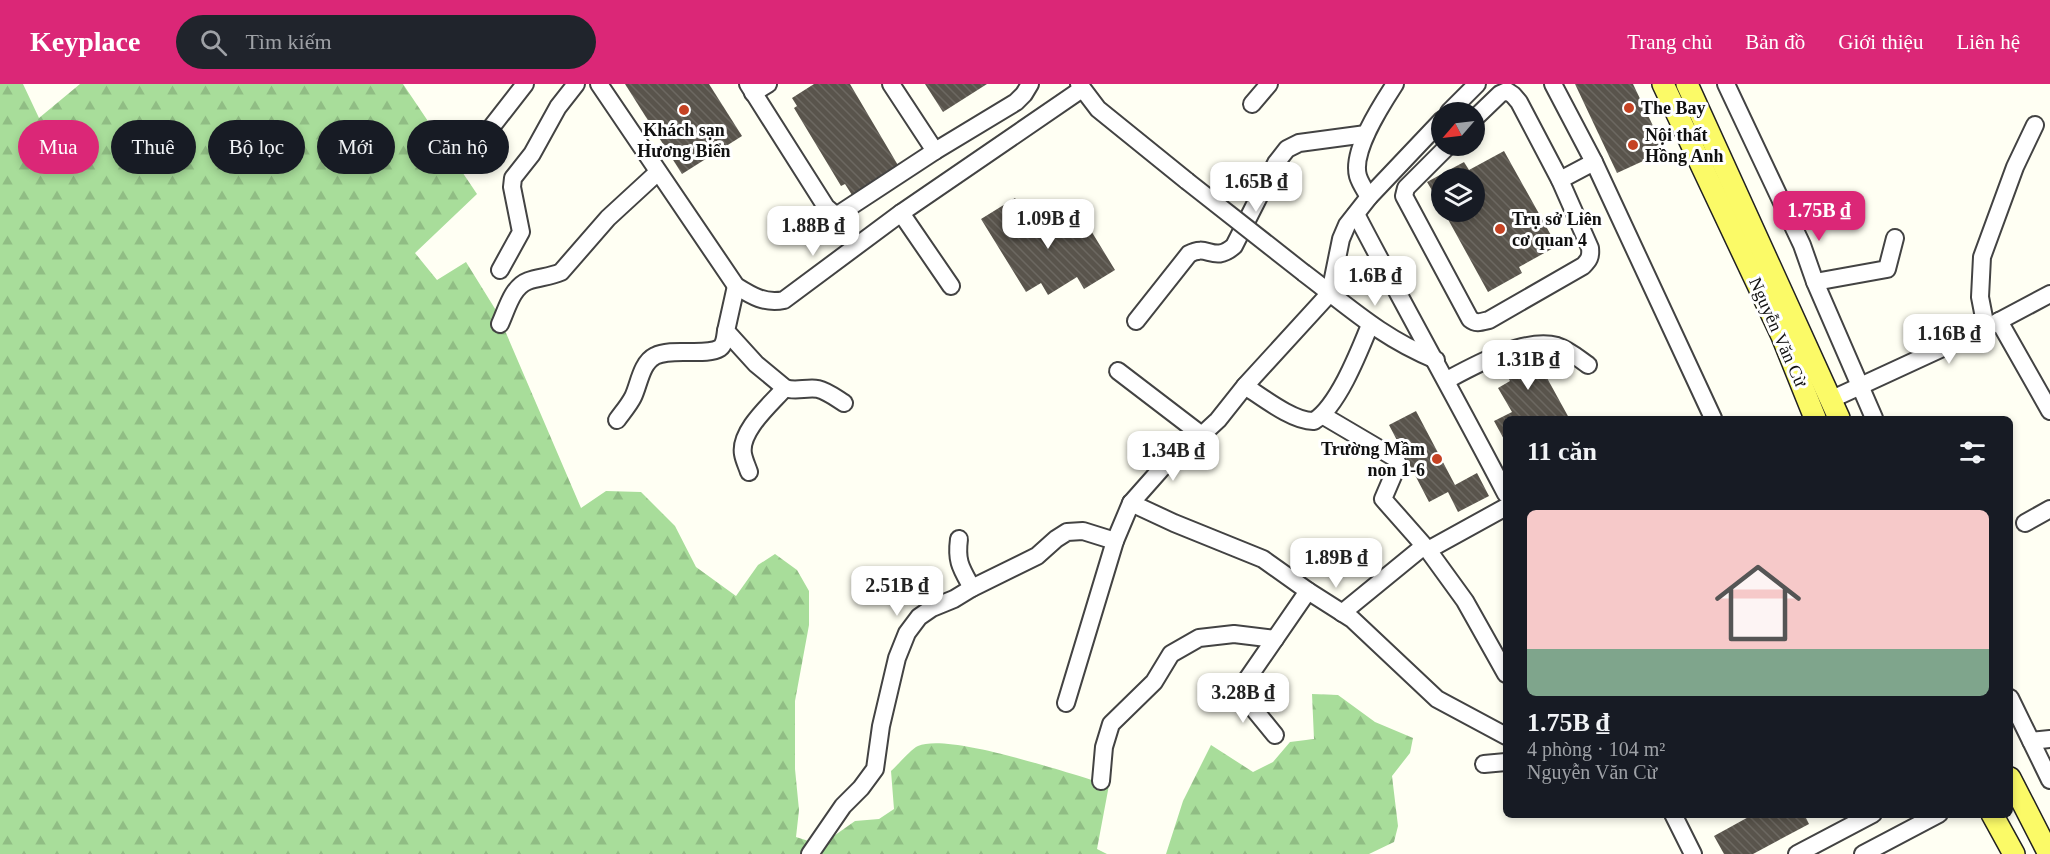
<!DOCTYPE html>
<html lang="vi">
<head>
<meta charset="utf-8">
<style>
  body { margin:0; font-family:Georgia,serif; background:#20242c; color:#f1f3f6; height:100vh; display:flex; flex-direction:column; font-size:22px; white-space:nowrap }
  * { box-sizing:border-box; margin:0 }
  p { font-size:20px; color:#9ea1a6 }
  .icon { flex:none; width:33px; height:33px; fill:none; stroke:currentColor; stroke-width:2; stroke-linecap:round; stroke-linejoin:round }
  .map { position:relative; flex:1; overflow:hidden }
  .panel { position:absolute; left:1503px; top:332px; width:510px; height:402px; display:flex; flex-direction:column; background:#171b24; border-radius:9px; box-shadow:0 3px 9px #0003 }
  .panel>* { flex:none }
  .guide { position:absolute; left:18px; top:36px; width:570px; height:54px; display:flex; gap:12px }
  .needle { width:39px; rotate:242deg }
  .controls { position:absolute; left:1431px; top:18px; display:grid; gap:12px }
  .controls a { display:grid; place-items:center; width:54px; height:54px; border-radius:50%; background:#171b24; box-shadow:0 3px 9px #0003; font-size:30px }
  .price { position:absolute; translate:-50% -51px; padding:0 14px; border-radius:12px; background:#fff; color:#222; font-size:20px; line-height:39px; filter:drop-shadow(0 2px 3px #0008) }
  .price::after { content:''; position:absolute; left:50%; top:36px; width:18px; height:14px; margin-left:-9px; background:inherit; clip-path:polygon(0 0,100% 0,50% 100%) }
  .price.active { background:#db2777; color:#fff }
  ul { padding:0; list-style:none }
  li { display:grid; align-content:center; gap:12px; height:318px; padding:0 24px }
  li span { display:grid; place-items:center; height:186px; border-radius:9px; color:#555 }
  li>.icon { margin-inline-start:auto }
  span .icon { width:108px; height:108px; fill:#fffc; stroke-width:1 }
  li b { font-size:26px }
  h2 { display:flex; justify-content:space-between; align-items:center; height:72px; padding:0 24px; font-size:26px }
  .pill { padding:0 21px; border-radius:27px; background:#171b24; box-shadow:0 3px 9px #0003; font-size:21px; line-height:54px }
  .pill.active { background:#db2777; color:#fff }
  header { display:flex; align-items:center; gap:36px; box-sizing:border-box; height:84px; padding:0 30px; background:#db2777; color:#fff }
  header strong { font-size:28px }
  nav { display:flex; gap:33px; margin-inline-start:auto; font-size:21px }
  .search { width:420px; height:54px; background:#20242c; display:flex; align-items:center; gap:15px; box-sizing:border-box; padding:0 21px; border-radius:33px; color:#9ea1a6; font-size:22px }
  .map>svg:first-child { display:block }
  .forest { fill:url(#forest-firs) }
  .building { fill:url(#building-back-hatch) }
  .lines { fill:none; stroke-linecap:round; stroke-linejoin:round }
  .minor-casing { stroke:#434343; stroke-width:20 }
  .major-casing { stroke:#212121; stroke-width:24 }
  .minor { stroke:#fff; stroke-width:16 }
  .major { stroke:#fbfa67; stroke-width:21 }
  .minor-bridge-casing { stroke:#434343; stroke-width:20; stroke-linecap:butt }
  .minor-bridge { stroke:#fff; stroke-width:16 }
  .poi-dot { fill:#c54223; stroke:#fff; stroke-width:2 }
  .labels { text-anchor:middle; stroke-width:6; stroke-linejoin:round; paint-order:stroke }
  .poi-label { font-size:18px; font-weight:bold; fill:#101010; stroke:#fff; text-anchor:start }
  .street-label { font-size:18px; fill:#101010; stroke:#fff }
</style>
</head>
<body>
<header>
<strong>Keyplace</strong>
<div class="search"><svg class="icon" aria-label="search" viewBox="0 0 24 24"><circle cx="10" cy="10" r="6"/><path d="M15 15l6 6"/></svg>Tìm kiếm</div>
<nav><a>Trang chủ</a><a>Bản đồ</a><a>Giới thiệu</a><a>Liên hệ</a></nav>
</header>
<div class="map">
<svg width="2050" height="770" viewBox="0 0 2050 770">
  <defs>
    <pattern id="forest-firs" width="22" height="20" patternUnits="userSpaceOnUse" patternTransform="scale(1.5)"><rect width="22" height="20" fill="#a8dd9a"/><path d="M5 1l3.5 6h-7zM16 11l3.5 6h-7z" fill="#90bd84"/></pattern>
    <pattern id="building-back-hatch" width="6" height="6" patternUnits="userSpaceOnUse" patternTransform="scale(1.5)"><rect width="6" height="6" fill="#59544c"/><path d="M-1 5l2 2M0 0l6 6M5-1l2 2" fill="none" stroke="#6c6861"/></pattern>
  </defs>
  <rect width="100%" height="100%" fill="#fffff3"/>
  <g class="forest">
    <path d="M 0,0 L 23,0 L 39,34 L 80,0 L 403,0 L 477,110 L 415,169 L 437,196 L 466,178 L 497,228 L 581,424 L 606,407 L 641,408 L 675,442 L 696,483 L 736,512 L 758,481 L 775,470 L 797,486 L 809,507 L 809,541 L 795,617 L 795,685 L 799,726 L 796,753 L 821,761 L 855,737 L 879,735 L 894,725 L 891,687 C 898,681 911,665 918,662 C 949,648 1073,691 1109,701 L 1097,765 L 1107,770 L 0,770 Z"/>
    <path d="M 1312,610 L 1338,611 L 1375,638 L 1413,654 L 1410,669 L 1392,692 L 1398,742 L 1394,758 L 1369,770 L 1166,770 L 1183,717 L 1211,661 L 1253,688 L 1273,678 L 1290,658 L 1314,655 Z"/>
  </g>
  <g class="building">
    <path d="M 625,0 L 709,0 L 742,52 L 682,90 Z"/>
    <path d="M 814,0 L 850,0 L 899,83 L 852,111 L 845,100 L 841,102 L 794,24 L 797,22 L 792,14 Z"/>
    <path d="M 925,0 L 987,0 L 943,28 Z"/>
    <path d="M 1575,0 L 1633,0 L 1665,67 L 1617,89 Z"/>
    <path d="M 1504,67 L 1557,162 L 1519,183 L 1522,189 L 1488,208 L 1444,128 L 1474,128 L 1474,94 L 1442,94 L 1442,123 L 1427,98 L 1464,78 L 1469,86 Z"/>
    <path d="M 1015,114 L 1039,152 L 1079,127 L 1115,186 L 1084,205 L 1077,193 L 1048,211 L 1041,199 L 1026,208 L 981,135 Z"/>
    <path d="M 1530,263 L 1569,334 L 1506,334 L 1506,359 L 1494,337 L 1512,328 L 1498,304 L 1510,297 L 1500,279 Z"/>
    <path d="M 1416,327 L 1455,401 L 1477,389 L 1489,412 L 1458,428 L 1448,408 L 1429,418 L 1389,341 Z"/>
    <path d="M 1754,730 L 1804,730 L 1809,740 L 1753,770 L 1724,770 L 1714,752 Z"/>
  </g>
  <g class="lines">
    <defs>
      <g id="minor">
        <path d="M 599,0 L 736,202 C 752,212 765,220 784,216 L 901,129 L 1082,5"/>
        <path d="M 748,0 L 826,123 L 833,129 L 839,130 L 935,67 L 1016,18 L 1024,10 L 1030,0"/>
        <path d="M 891,0 L 935,67"/>
        <path d="M 1079,0 L 1098,25 L 1187,97"/>
        <path d="M 1553,0 L 1594,78 L 1713,334"/>
        <path d="M 1726,0 L 1802,161 L 1815,198 L 1874,334"/>
        <path d="M 753,9 L 768,0"/>
        <path d="M 1252,20 L 1269,0"/>
        <path d="M 1449,28 L 1477,0"/>
        <path d="M 483,54 L 525,0"/>
        <path d="M 1448,62 L 1406,104 L 1404,112 L 1470,235 C 1476,240 1481,238 1489,236 L 1583,182 C 1589,176 1591,173 1590,164 L 1560,96 L 1519,18 L 1513,11 L 1507,7 L 1500,10 L 1474,35"/>
        <path d="M 1560,96 L 1594,78"/>
        <path d="M 1369,113 C 1365,106 1360,99 1358,92 C 1351,67 1382,20 1395,0"/>
        <path d="M 901,129 L 951,202"/>
        <path d="M 1356,130 C 1405,224 1457,316 1506,410"/>
        <path d="M 500,186 L 521,148 L 512,103 L 513,94 L 532,70 L 558,23 L 576,0"/>
        <path d="M 1304,189 C 1349,223 1382,254 1436,276"/>
        <path d="M 1815,198 L 1887,185 L 1895,154"/>
        <path d="M 736,202 L 726,247 L 756,280 L 785,304 C 795,308 807,303 818,305 C 827,307 836,314 844,319"/>
        <path d="M 1136,237 L 1189,170 C 1208,159 1213,180 1234,162 L 1276,79 L 1287,65 L 1299,59 L 1366,50"/>
        <path d="M 1999,237 L 2050,327"/>
        <path d="M 500,240 C 507,225 512,203 528,197 C 539,193 550,193 561,188 L 608,134 L 658,88"/>
        <path d="M 1986,244 L 1980,213 L 1982,173 L 2015,83 L 2035,41"/>
        <path d="M 1118,287 L 1203,352"/>
        <path d="M 1447,296 C 1475,281 1525,253 1557,262 C 1569,266 1578,274 1588,281"/>
        <path d="M 1245,302 C 1262,313 1294,338 1314,337 C 1338,322 1359,268 1370,241"/>
        <path d="M 1830,316 L 1986,244 L 2050,210"/>
        <path d="M 1322,331 L 1395,374 L 1398,380 L 1383,415 L 1428,466 L 1465,517 L 1506,590"/>
        <path d="M 617,336 C 622,329 629,321 633,313 C 639,301 641,279 655,272 C 672,263 706,273 720,264 C 725,260 725,253 726,247"/>
        <path d="M 749,388 C 747,382 744,376 743,370 C 739,347 771,320 785,304"/>
        <path d="M 1131,419 L 1174,439 L 1263,475 L 1308,507 L 1352,535 L 1437,615 L 1506,652"/>
        <path d="M 2025,439 L 2050,425"/>
        <path d="M 959,455 C 956,478 961,484 972,504"/>
        <path d="M 1428,466 L 1506,423"/>
        <path d="M 1342,529 L 1424,462"/>
        <path d="M 2010,614 L 2050,696"/>
        <path d="M 1066,619 L 1115,457 L 1131,419 L 1162,384 L 1177,374 L 1218,336 L 1245,302 L 1330,209 L 1341,155 L 1347,141 L 1369,113 L 1442,36"/>
        <path d="M 1275,651 L 1239,607 L 1308,507"/>
        <path d="M 2031,657 L 2050,655"/>
        <path d="M 1484,680 L 1506,678"/>
        <path d="M 1101,697 L 1104,663 L 1111,640 L 1154,598 L 1171,570 L 1199,554 L 1234,550 L 1275,555"/>
        <path d="M 1673,730 L 1693,770"/>
        <path d="M 810,770 L 843,722 L 861,704 L 875,685 L 881,642 L 897,574 L 907,549 L 919,533 L 932,524 L 954,515 L 972,504 L 1037,472 L 1056,455 L 1067,448 L 1083,447 L 1115,457"/>
        <path d="M 1797,770 L 1873,730"/>
        <path d="M 1863,770 L 1939,730"/>
      </g>
      <g id="major">
        <path d="M 1663,0 L 1782,252 L 1815,334"/>
        <path d="M 1687,0 L 1839,334"/>
        <path d="M 2010,694 L 2049,770"/>
        <path d="M 1992,730 L 2014,770"/>
      </g>
    </defs>
    <use href="#minor" class="minor-casing"/>
    <use href="#major" class="major-casing"/>
    <use href="#minor" class="minor"/>
    <use href="#major" class="major"/>
    <defs>
      <path id="minor-bridge" d="M 1187,97 L 1304,189"/>
    </defs>
    <use href="#minor-bridge" class="minor-bridge-casing"/>
    <use href="#minor-bridge" class="minor-bridge"/>
  </g>
  <g class="poi-dot">
    <circle cx="1629" cy="24" r="6"/>
    <circle cx="684" cy="26" r="6"/>
    <circle cx="1633" cy="61" r="6"/>
    <circle cx="1500" cy="145" r="6"/>
    <circle cx="1437" cy="375" r="6"/>
  </g>
  <g class="labels">
    <g class="poi-label">
      <text x="1641" y="30">The Bay</text>
      <text x="684" y="52" text-anchor="middle">Khách sạn<tspan x="684" dy="21">Hương Biển</tspan></text>
      <text x="1645" y="57">Nội thất<tspan x="1645" dy="21">Hồng Anh</tspan></text>
      <text x="1512" y="141">Trụ sở Liên<tspan x="1512" dy="21">cơ quan 4</tspan></text>
      <text x="1425" y="371" text-anchor="end">Trường Mầm<tspan x="1425" dy="21">non 1-6</tspan></text>
    </g>
    <g class="street-label">
      <text transform="translate(1778 248) rotate(66)" y="6">Nguyễn Văn Cừ</text>
    </g>
  </g>
</svg>
<div class="controls">
<a><svg class="needle" viewBox="-14 -14 28 28"><path d="M0-13l5 13h-10z" fill="#e53935"/><path d="M0 13l5-13h-10z" fill="#9ea1a6"/></svg></a>
<a><svg class="icon" aria-label="layers" viewBox="0 0 24 24"><path d="M12 4l9 5-9 5-9-5zM3 14l9 5 9-5"/></svg></a>
</div>
<b class="price" style="left:1256px;top:129px">1.65B ₫</b>
<b class="price active" style="left:1819px;top:158px">1.75B ₫</b>
<b class="price" style="left:1048px;top:166px">1.09B ₫</b>
<b class="price" style="left:813px;top:173px">1.88B ₫</b>
<b class="price" style="left:1375px;top:223px">1.6B ₫</b>
<b class="price" style="left:1949px;top:281px">1.16B ₫</b>
<b class="price" style="left:1528px;top:307px">1.31B ₫</b>
<b class="price" style="left:1173px;top:398px">1.34B ₫</b>
<b class="price" style="left:1336px;top:505px">1.89B ₫</b>
<b class="price" style="left:897px;top:533px">2.51B ₫</b>
<b class="price" style="left:1243px;top:640px">3.28B ₫</b>
<div class="guide">
<a class="pill active">Mua</a>
<a class="pill">Thuê</a>
<a class="pill">Bộ lọc</a>
<a class="pill">Mới</a>
<a class="pill">Căn hộ</a>
</div>
<section class="panel">
<h2>11 căn<svg class="icon" aria-label="filters" viewBox="0 0 24 24"><path d="M4 7h16M4 17h16"/><circle cx="9" cy="7" r="2"/><circle cx="15" cy="17" r="2"/></svg></h2>
<ul>
<li><span style="background:linear-gradient(#f6c9c9 75%,#7fa58c 0)"><svg class="icon" aria-label="home" viewBox="0 0 24 24"><path d="M3 11l9-7 9 7M6 9v11h12V9"/></svg></span><div><b>1.75B ₫</b><p>4 phòng · 104 m²</p><p>Nguyễn Văn Cừ</p></div></li>
</ul>
</section>
</div>
</body>
</html>
